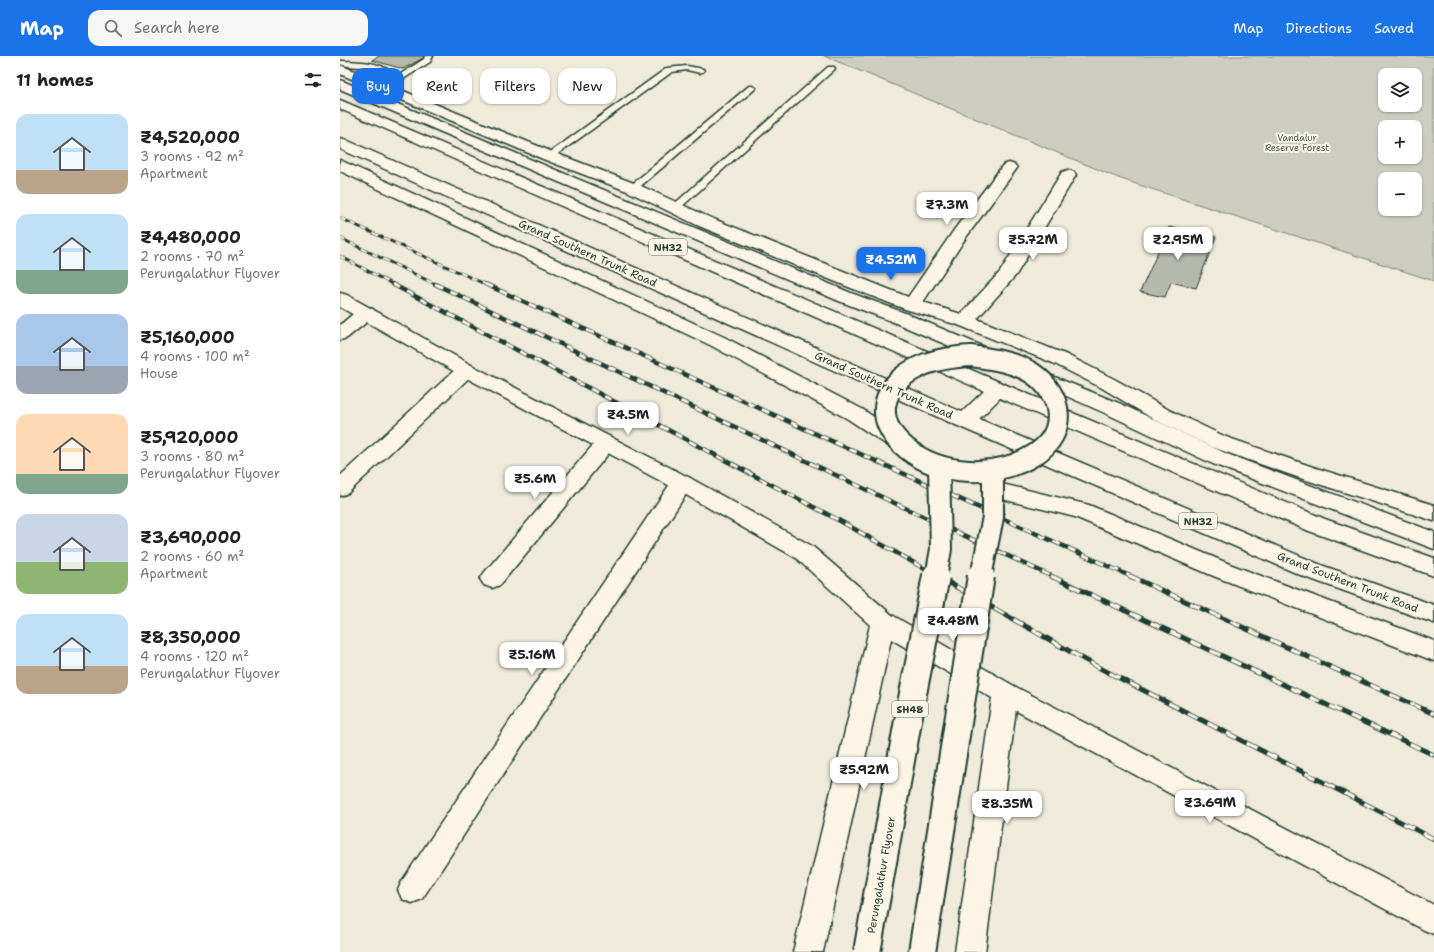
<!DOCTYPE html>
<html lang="en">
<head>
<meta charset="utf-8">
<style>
  body { margin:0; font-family:"Shantell Sans",sans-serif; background:#f6f6f6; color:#202124; height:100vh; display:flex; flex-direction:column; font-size:15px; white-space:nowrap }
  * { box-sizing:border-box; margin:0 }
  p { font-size:13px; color:#757577 }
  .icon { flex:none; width:22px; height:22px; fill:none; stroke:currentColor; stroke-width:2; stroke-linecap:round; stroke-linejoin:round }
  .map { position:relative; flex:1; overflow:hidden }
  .details { display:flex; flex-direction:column; background:#fff; width:340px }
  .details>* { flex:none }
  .hud { position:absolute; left:12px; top:12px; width:380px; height:36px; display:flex; gap:8px }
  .controls { position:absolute; left:1038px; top:12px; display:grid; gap:8px }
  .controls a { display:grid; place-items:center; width:44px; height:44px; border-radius:8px; background:#fff; box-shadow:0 1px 3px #0004; font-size:20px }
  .price { position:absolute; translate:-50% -34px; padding:0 9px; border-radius:8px; background:#fff; color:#222; font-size:13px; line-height:26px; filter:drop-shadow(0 1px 2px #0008) }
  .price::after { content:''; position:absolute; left:50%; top:24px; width:12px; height:9px; margin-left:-6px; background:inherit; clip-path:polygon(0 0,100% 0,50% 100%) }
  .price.active { background:#1a73e8; color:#fff }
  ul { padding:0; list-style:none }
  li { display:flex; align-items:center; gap:12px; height:100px; padding:0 16px }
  li span { display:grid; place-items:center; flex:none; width:112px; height:80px; border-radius:12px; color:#555 }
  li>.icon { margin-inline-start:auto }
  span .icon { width:48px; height:48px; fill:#fffc; stroke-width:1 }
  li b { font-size:17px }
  h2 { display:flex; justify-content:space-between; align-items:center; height:48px; padding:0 16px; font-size:17px }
  .tag { padding:0 14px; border-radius:12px; background:#fff; box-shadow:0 1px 3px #0004; font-size:14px; line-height:36px }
  .tag.active { background:#1a73e8; color:#fff }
  header { display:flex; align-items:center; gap:24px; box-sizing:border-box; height:56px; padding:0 20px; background:#1a73e8; color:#fff }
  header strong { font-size:19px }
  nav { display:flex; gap:22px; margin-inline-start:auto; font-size:14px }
  .search { width:280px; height:36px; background:#f6f6f6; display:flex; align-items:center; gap:10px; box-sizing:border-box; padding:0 14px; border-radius:12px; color:#757577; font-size:15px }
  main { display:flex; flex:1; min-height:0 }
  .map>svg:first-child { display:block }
  .green { fill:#cccdbf; stroke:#76857a; fill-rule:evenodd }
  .building { fill:#b5b9ad; stroke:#1f3d34 }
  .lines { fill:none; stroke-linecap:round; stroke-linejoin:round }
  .service-casing { stroke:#1f3d34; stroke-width:3 }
  .minor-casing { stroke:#1f3d34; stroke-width:3 }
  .tertiary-casing { stroke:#1f3d34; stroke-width:3 }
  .trunk-casing { stroke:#1f3d34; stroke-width:3 }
  .service { fill:#fcf5e5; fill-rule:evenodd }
  .minor { fill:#fcf5e5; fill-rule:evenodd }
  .tertiary { fill:#fcf5e5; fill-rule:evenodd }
  .trunk { fill:#fcf5e5; fill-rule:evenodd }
  .rail-far2-casing { stroke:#1f3d34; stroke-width:3 }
  .rail-far1-casing { stroke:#1f3d34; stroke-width:4.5 }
  .rail-casing { stroke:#1f3d34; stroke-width:5 }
  .rail-far2 { stroke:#fcf5e5; stroke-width:2; stroke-dasharray:6; stroke-linecap:butt }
  .rail-far1 { stroke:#fcf5e5; stroke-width:3; stroke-dasharray:8; stroke-linecap:butt }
  .rail { stroke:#fcf5e5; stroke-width:3.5; stroke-dasharray:11; stroke-linecap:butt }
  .primary-bridge-far1-casing { stroke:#1f3d34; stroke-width:24; stroke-linecap:butt }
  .primary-bridge-casing { stroke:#1f3d34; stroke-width:30; stroke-linecap:butt }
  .trunk-bridge-casing { stroke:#1f3d34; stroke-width:24; stroke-linecap:butt }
  .primary-bridge-far1 { stroke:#fcf5e5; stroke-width:20 }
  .primary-bridge { stroke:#fcf5e5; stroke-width:26 }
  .trunk-bridge { stroke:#fcf5e5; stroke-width:20 }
  .labels { text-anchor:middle; stroke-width:4; stroke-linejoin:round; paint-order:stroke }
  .far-park-label { font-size:9px; fill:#425a50; stroke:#fcf5e5 }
  .shield { fill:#fcf5e5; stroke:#617469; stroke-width:1 }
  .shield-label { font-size:10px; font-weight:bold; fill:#1f3d34 }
  .street-label { font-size:11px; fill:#1f3d34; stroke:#fcf5e5 }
</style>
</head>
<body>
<header>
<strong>Map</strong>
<div class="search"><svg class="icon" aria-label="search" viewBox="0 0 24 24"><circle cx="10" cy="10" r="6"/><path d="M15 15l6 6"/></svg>Search here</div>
<nav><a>Map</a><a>Directions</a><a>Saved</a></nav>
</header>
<main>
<section class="details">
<h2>11 homes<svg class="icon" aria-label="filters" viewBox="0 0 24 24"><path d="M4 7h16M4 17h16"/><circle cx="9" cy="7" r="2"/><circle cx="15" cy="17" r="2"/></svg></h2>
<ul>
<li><span style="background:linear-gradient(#bfe0f5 70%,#b9a48a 0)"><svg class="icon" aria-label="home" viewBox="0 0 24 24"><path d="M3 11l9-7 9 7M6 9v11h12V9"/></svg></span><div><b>₹4,520,000</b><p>3 rooms · 92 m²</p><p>Apartment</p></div></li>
<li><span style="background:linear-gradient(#bfe0f5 70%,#7fa58c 0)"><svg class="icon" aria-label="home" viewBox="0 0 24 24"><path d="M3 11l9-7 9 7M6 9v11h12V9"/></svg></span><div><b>₹4,480,000</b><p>2 rooms · 70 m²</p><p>Perungalathur Flyover</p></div></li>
<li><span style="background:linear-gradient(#a9c7e8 65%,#9aa5b1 0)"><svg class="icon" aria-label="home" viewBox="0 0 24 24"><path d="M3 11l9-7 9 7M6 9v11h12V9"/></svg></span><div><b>₹5,160,000</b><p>4 rooms · 100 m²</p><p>House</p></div></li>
<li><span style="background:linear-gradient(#ffd9b3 75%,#7fa58c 0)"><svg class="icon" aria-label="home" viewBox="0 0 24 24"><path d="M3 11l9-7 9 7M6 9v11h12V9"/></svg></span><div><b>₹5,920,000</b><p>3 rooms · 80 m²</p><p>Perungalathur Flyover</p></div></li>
<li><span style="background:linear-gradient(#c9d6e8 60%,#8fb573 0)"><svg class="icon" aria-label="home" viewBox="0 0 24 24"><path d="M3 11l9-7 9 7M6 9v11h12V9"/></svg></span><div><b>₹3,690,000</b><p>2 rooms · 60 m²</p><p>Apartment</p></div></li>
<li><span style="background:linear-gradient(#bfe0f5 65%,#b9a48a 0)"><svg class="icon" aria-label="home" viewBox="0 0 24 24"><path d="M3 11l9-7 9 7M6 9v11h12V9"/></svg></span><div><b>₹8,350,000</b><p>4 rooms · 120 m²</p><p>Perungalathur Flyover</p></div></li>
</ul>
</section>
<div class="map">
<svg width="1094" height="896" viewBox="0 0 1094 896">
  <rect width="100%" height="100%" fill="#efeada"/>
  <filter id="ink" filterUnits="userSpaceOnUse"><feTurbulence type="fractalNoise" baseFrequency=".025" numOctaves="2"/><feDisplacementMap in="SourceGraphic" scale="8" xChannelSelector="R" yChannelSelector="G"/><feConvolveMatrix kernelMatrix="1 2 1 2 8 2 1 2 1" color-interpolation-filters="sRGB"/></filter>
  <g filter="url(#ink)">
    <path class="green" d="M 484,0 L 1094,0 L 1094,225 L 781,123 ZM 1045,19 L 1075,19 L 1075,49 L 1045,49 ZM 1045,71 L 1075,71 L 1075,101 L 1045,101 ZM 1045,123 L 1075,123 L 1075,153 L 1045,153 Z"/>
    <g class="building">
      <path d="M 39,0 L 87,0 L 63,13 L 32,4 Z"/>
      <path d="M 829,171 L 876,181 L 856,232 L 831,226 L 825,241 L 800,236 Z"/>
    </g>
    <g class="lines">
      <defs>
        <g id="service">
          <path d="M 85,0 L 93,0 L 90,6 L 49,32 L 45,30 L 51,25 C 39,6 17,14 0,8 L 0,5 L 3,5 C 21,6 45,5 56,21 L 84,3 Z"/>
          <path d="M 347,10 L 363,13 L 364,15 L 360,17 L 347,14 L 332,16 L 212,102 L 206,102 L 205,100 L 327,12 Z"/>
          <path d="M 488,11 L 494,11 L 495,13 L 338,154 L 332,154 L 330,152 L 332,150 Z"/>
          <path d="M 409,30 L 412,30 L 416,32 L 296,134 L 290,134 L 289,132 L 290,130 Z"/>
        </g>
        <g id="minor">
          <path d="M 0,9 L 215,97 L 299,129 L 371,162 L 568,241 L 614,174 L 663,109 L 669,107 L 675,109 L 677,112 L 627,180 L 583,246 L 621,258 L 660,216 L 722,116 L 728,114 L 734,116 L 736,119 L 676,219 L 637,263 L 727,299 L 776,324 L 829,354 L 886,381 L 973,411 L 1094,449 L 1094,465 L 957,421 L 872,391 L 815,364 L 762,332 L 713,307 L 618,269 L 565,253 L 506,230 L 359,170 L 287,135 L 203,103 L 0,18 Z"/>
          <path d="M 26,251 L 33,253 L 35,257 L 33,261 L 7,282 L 0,284 L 0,269 L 19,253 Z"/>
          <path d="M 126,308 L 133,310 L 136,314 L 133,318 L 8,437 L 0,440 L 0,420 L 119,310 Z"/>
          <path d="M 266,380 L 273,382 L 276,387 L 273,392 L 160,529 L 152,532 L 144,529 L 140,523 L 144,517 L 259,382 Z"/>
          <path d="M 342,419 L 350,422 L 353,427 L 350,432 L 82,843 L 72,847 L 62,843 L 58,834 L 62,825 L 334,422 Z"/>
          <path d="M 665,627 L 674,630 L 1094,849 L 1094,878 L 1084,874 L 656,644 L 652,637 L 656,630 Z"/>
        </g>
        <path id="tertiary" d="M 0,237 L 7,239 L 133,310 L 350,422 L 472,490 L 552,559 L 674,630 L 678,637 L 645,896 L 615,896 L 652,642 L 551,583 L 483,896 L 453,896 L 530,569 L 456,502 L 334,432 L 119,318 L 0,251 Z"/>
        <g id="trunk">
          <path d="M 0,24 L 511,237 L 565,257 L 661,298 L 664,302 L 661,306 L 654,308 L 647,306 L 551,265 L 499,245 L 0,33 Z"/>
          <path d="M 0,44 L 664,328 L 985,463 L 1094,502 L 1094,520 L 969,475 L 660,342 L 639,363 L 981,509 L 1094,549 L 1094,567 L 965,521 L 618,370 L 0,93 L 0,82 L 6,84 L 622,356 L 644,335 L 0,53 Z"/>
          <path d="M 0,104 L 384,281 L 522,353 L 564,381 L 567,386 L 564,391 L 557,393 L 550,391 L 508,363 L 370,289 L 0,115 Z"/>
          <path d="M 695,313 L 781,348 L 887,398 L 1094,476 L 1094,493 L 873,408 L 767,358 L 688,323 L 685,319 L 688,315 Z"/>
          <path d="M 654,426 L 749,449 L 892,509 L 1094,585 L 1094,605 L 876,521 L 735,461 L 646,439 L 643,434 L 646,429 Z"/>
        </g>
      </defs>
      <use href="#service" class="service-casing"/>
      <use href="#minor" class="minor-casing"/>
      <use href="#tertiary" class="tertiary-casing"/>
      <use href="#trunk" class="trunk-casing"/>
      <use href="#service" class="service"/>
      <use href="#minor" class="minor"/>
      <use href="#tertiary" class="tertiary"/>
      <use href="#trunk" class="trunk"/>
      <defs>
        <g id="rail-far2">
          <path d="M 0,162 L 147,229"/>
          <path d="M 0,182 L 97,229"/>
          <path d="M 0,200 L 54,229"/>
        </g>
        <g id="rail-far1">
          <path d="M 52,228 L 502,466 L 599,521"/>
          <path d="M 95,228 L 548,444 L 713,521"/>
          <path d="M 145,228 L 792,521"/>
        </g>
        <g id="rail">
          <path d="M 597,520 L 754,609 L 1094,783"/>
          <path d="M 711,520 L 1094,699"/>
          <path d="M 790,520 L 1094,658"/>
        </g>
      </defs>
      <use href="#rail-far2" class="rail-far2-casing"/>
      <use href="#rail-far1" class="rail-far1-casing"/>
      <use href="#rail" class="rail-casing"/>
      <use href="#rail-far2" class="rail-far2"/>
      <use href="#rail-far1" class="rail-far1"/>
      <use href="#rail" class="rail"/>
      <defs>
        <g id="primary-bridge-far1">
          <path d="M 596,521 L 601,493 L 599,410"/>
          <path d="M 641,521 L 653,461 L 653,414"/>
        </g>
        <g id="primary-bridge">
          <path d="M 527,896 L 571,648 L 596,520"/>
          <path d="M 582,896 L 641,520"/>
        </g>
        <path id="trunk-bridge" d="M 631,300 C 652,303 674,306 692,317 C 723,338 729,377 694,399 C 657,422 601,421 566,392 C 531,363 542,327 581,310 C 596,303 614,301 631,300 Z"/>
      </defs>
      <use href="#primary-bridge-far1" class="primary-bridge-far1-casing"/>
      <use href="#primary-bridge" class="primary-bridge-casing"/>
      <use href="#trunk-bridge" class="trunk-bridge-casing"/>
      <use href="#primary-bridge-far1" class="primary-bridge-far1"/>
      <use href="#primary-bridge" class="primary-bridge"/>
      <use href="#trunk-bridge" class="trunk-bridge"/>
    </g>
  </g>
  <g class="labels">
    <g class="far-park-label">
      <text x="957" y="85">Vandalur<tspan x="957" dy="10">Reserve Forest</tspan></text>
    </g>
    <g class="shield">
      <rect x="309" y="183" width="38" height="16" rx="3"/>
      <rect x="839" y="457" width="38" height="16" rx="3"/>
      <rect x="552" y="645" width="36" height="16" rx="3"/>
    </g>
    <g class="shield-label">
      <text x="328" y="195">NH32</text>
      <text x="858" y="469">NH32</text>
      <text x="570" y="657">SH48</text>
    </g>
    <g class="street-label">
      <text transform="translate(248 197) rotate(24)" y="4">Grand Southern Trunk Road</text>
      <text transform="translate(544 329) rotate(24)" y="4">Grand Southern Trunk Road</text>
      <text transform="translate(1008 526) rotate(21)" y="4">Grand Southern Trunk Road</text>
      <text transform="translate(541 819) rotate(-80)" y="4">Perungalathur Flyover</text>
    </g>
  </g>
</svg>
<div class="controls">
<a><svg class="icon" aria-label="layers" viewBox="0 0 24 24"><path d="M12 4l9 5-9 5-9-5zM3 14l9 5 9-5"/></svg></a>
<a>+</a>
<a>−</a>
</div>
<b class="price" style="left:607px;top:170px">₹7.3M</b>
<b class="price" style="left:693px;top:205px">₹5.72M</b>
<b class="price" style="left:838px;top:205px">₹2.95M</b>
<b class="price active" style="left:551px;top:225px">₹4.52M</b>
<b class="price" style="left:288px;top:380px">₹4.5M</b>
<b class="price" style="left:195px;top:444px">₹5.6M</b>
<b class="price" style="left:613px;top:586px">₹4.48M</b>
<b class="price" style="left:192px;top:620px">₹5.16M</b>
<b class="price" style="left:524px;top:735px">₹5.92M</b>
<b class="price" style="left:870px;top:768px">₹3.69M</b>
<b class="price" style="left:667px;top:769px">₹8.35M</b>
<div class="hud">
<a class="tag active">Buy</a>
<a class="tag">Rent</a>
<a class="tag">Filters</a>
<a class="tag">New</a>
</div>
</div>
</main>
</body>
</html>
